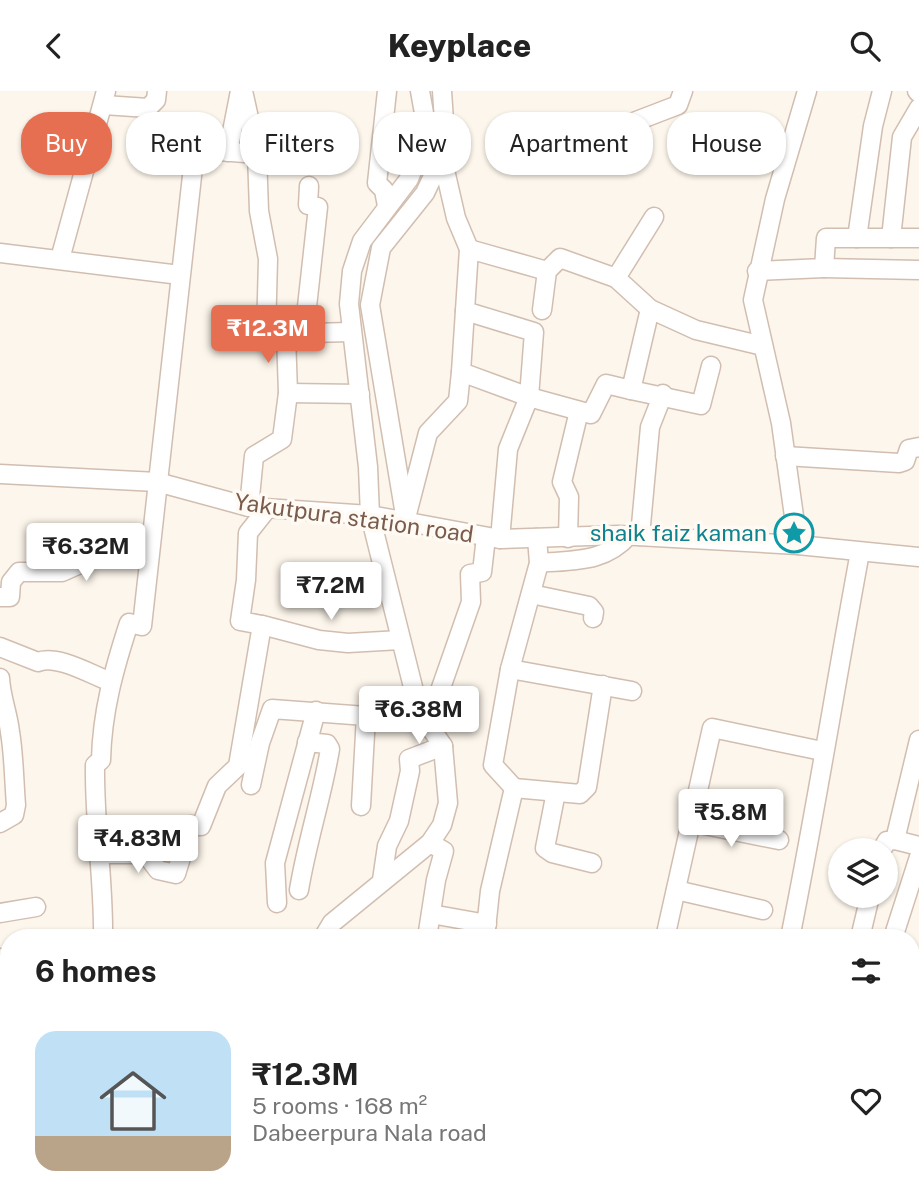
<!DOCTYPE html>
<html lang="en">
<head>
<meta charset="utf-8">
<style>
  body { margin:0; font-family:"Public Sans",sans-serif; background:#f6f6f6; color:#222; height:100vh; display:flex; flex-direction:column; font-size:26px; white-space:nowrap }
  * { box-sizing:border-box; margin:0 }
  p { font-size:23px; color:#767676 }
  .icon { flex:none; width:38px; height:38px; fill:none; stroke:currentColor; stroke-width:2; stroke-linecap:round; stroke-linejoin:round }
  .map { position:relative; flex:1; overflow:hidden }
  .sheet { position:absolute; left:0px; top:838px; width:920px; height:275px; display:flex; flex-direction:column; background:#fff; border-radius:28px 28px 0 0; box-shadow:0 2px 5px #0004 }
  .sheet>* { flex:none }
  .hud { position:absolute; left:21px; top:21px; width:878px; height:63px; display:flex; gap:14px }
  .controls { position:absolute; left:828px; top:747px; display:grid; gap:14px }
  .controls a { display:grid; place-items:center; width:70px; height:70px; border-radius:50%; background:#fff; box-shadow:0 2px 5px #0004; font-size:35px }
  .price { position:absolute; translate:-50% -60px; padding:0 16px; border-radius:7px; background:#fff; color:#222; font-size:23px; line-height:46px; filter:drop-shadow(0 2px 4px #0008) }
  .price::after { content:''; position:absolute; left:50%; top:42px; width:21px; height:16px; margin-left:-10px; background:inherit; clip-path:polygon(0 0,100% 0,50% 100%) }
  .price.on { background:#e76f51; color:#fff }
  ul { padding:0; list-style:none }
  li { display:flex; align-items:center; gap:21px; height:175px; padding:0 35px }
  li+li { border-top:2px solid #e0e0e0 }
  li span { display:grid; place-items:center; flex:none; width:196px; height:140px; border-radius:21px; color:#555 }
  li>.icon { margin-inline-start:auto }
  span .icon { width:84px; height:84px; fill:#fffc; stroke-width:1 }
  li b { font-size:30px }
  h2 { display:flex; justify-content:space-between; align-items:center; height:84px; padding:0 35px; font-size:30px }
  .tag { padding:0 24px; border-radius:28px; background:#fff; box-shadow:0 2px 5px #0004; font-size:24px; line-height:63px }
  .tag.on { background:#e76f51; color:#fff }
  header { display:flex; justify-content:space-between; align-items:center; height:91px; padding:0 35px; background:#fff; font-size:32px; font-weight:800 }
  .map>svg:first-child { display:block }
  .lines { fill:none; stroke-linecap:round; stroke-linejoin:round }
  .minor-casing { stroke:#d1beb0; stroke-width:21 }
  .minor { stroke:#fff; stroke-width:18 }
  .labels { text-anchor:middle; stroke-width:7; stroke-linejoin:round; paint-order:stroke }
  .street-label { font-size:23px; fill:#7a5c4d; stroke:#fffaf3 }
  .culture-label { font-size:23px; fill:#0d838f; stroke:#fffaf3; text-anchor:end }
</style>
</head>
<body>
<header><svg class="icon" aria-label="back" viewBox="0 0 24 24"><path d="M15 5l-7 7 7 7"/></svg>Keyplace<svg class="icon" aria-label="search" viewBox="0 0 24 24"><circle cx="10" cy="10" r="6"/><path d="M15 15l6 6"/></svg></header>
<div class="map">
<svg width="919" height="1112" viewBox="0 0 919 1112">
  <rect width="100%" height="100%" fill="#fdf6ec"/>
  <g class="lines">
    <defs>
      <g id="minor">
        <path d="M 243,0 L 257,63 L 259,120 L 268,168 L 266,243 L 351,241"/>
        <path d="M 387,0 L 377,92 L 384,99 L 387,115"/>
        <path d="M 917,0 L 919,2"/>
        <path d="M 104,14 L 148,17 L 156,9 L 157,0"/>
        <path d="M 618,37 L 678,14 L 683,0"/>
        <path d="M 228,61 L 240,0"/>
        <path d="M 654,126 L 616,187 L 650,218 L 696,239 L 763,255"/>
        <path d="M 857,147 L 873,35 L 882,0"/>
        <path d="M 891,147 L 902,46 L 919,17"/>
        <path d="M 469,158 L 547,180"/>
        <path d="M 0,162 L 180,184"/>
        <path d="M 60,168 L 106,0"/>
        <path d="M 824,177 L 919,179"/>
        <path d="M 757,180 L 824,177 L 826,147 L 919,147"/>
        <path d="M 542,219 L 547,180 L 560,167 L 616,187"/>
        <path d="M 465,220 L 534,241 L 529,306 L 508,358 L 500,448"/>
        <path d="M 304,243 L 318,116 L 308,114 L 309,95"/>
        <path d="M 461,281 L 529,306 L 591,323 L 606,293 L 631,299 L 650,218"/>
        <path d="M 631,299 L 701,314 L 711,275"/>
        <path d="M 288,302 L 360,303"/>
        <path d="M 785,365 L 899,372 L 905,370 L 909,358 L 919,356"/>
        <path d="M 0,383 L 157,391 L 249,416 L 370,424 L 500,448 L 619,444 L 798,454 L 919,466"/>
        <path d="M 249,416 L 254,365 L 282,348 L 288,302 L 286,244"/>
        <path d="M 407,423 L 428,342 L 458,310 L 461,281 L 469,158 L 456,127 L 442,66"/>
        <path d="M 406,430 L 370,214 L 381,157 L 425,102 L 442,66 L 445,45 L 442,0"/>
        <path d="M 640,445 L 650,336 L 663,303"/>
        <path d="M 568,447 L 569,406 L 562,391 L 579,320"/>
        <path d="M 798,454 L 781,332 L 753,209 L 775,108 L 807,0"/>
        <path d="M 539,472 C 573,469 605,472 629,444"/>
        <path d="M 531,503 L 589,515 L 594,521 L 593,527"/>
        <path d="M 0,506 L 10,506 L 11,491 L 19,481 L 62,481 L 127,452 L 150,451"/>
        <path d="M 262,534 L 319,549 L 348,552 L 400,549"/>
        <path d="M 0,556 L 38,571 C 57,563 92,584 111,591"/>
        <path d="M 510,578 L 632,600"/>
        <path d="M 0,587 C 1,607 8,622 10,641 C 14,665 14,690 16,714 L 14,724 L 0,732"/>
        <path d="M 428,634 L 471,511 L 470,483 L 482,481 L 486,446"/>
        <path d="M 251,694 L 260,652 L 272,618 L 366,625 L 419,620"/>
        <path d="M 514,697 L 580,703 L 587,696 L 603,594"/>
        <path d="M 556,701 L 545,757 L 552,762 L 592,772"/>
        <path d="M 361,715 L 366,625"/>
        <path d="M 690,731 L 779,749"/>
        <path d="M 895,749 L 919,755"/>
        <path d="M 881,760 L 887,750 L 895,749 L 919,649"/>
        <path d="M 99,763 L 146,763 L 158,779 L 176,783 L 191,734 L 201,735 L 217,695 L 238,675 L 262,534 L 240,530 L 246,489 L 248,442 L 267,418"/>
        <path d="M 382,789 L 387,755 L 399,730 L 410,680 L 409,668 L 443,655"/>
        <path d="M 299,799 C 307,750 322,706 330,658 L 327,653 L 307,651"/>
        <path d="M 676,799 L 763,819"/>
        <path d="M 277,812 L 275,772 L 316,620"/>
        <path d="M 0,822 L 36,816"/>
        <path d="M 431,823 L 487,833"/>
        <path d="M 103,847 C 104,789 94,733 95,674 L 101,669 C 102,621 114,578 129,532 L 142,535 L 195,58 L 257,63"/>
        <path d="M 323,847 L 332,832 L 430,752 L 442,734 L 448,712 L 443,655 L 419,620 L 370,424 L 368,376 L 349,213 L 352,180 L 362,150 L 409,88 L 422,55 L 424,22 L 420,0"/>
        <path d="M 427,847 L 436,789 L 444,760 L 430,752"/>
        <path d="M 485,847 L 490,800 L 514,697 L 493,674 L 510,578 L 539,472 L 537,447"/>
        <path d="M 665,847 L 712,637 L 822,660"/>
        <path d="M 790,847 C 816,719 836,590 860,461"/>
        <path d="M 860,847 L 870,805"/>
        <path d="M 893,847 L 919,766"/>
        <path d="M 0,867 L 9,870"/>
        <path d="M 0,954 L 9,956"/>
        <path d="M 912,986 L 919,988"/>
        <path d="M 912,1036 L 919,1032"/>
        <path d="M 0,1049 L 9,1052"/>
        <path d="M 192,1104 L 219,1112"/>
        <path d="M 520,1104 L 555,1110 L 556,1104"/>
        <path d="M 800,1104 L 801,1112"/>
        <path d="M 67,1112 L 68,1104"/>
        <path d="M 370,1112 L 377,1104"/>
        <path d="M 702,1112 L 703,1104"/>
        <path d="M 737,1112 L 739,1104"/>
        <path d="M 862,1112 L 863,1104"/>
      </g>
    </defs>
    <use href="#minor" class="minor-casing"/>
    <use href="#minor" class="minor"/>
  </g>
  <defs>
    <symbol id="sight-ring" viewBox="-11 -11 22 22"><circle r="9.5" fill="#fffaf3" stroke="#0f9aa8" stroke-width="1.5"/><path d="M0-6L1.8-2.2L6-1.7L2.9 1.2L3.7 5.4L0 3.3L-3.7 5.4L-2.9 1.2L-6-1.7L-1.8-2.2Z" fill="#0f9aa8"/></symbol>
  </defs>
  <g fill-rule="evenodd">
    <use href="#sight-ring" x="772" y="420" width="44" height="44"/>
  </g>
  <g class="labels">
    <g class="street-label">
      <text transform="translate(354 427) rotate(8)" y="8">Yakutpura station road</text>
    </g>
    <g class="culture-label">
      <text x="767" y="450">shaik faiz kaman</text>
    </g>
  </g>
</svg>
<div class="controls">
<a><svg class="icon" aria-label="layers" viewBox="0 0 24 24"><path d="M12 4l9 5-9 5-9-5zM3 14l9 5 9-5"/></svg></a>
</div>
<b class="price on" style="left:268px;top:274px">₹12.3M</b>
<b class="price" style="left:86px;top:492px">₹6.32M</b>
<b class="price" style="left:331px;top:531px">₹7.2M</b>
<b class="price" style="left:419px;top:655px">₹6.38M</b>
<b class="price" style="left:731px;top:758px">₹5.8M</b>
<b class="price" style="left:138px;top:784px">₹4.83M</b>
<div class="hud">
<a class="tag on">Buy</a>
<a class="tag">Rent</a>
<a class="tag">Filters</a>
<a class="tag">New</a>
<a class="tag">Apartment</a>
<a class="tag">House</a>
</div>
<section class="sheet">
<h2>6 homes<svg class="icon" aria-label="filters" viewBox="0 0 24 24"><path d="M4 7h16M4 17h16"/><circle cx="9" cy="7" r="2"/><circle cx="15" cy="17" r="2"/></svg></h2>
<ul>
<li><span style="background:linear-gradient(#bfe0f5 75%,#b9a48a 0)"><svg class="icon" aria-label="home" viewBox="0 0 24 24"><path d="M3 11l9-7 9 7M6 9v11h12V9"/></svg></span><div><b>₹12.3M</b><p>5 rooms · 168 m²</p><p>Dabeerpura Nala road</p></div><svg class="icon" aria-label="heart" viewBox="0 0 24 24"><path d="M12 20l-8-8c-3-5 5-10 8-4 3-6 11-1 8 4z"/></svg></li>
</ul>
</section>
</div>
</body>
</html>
